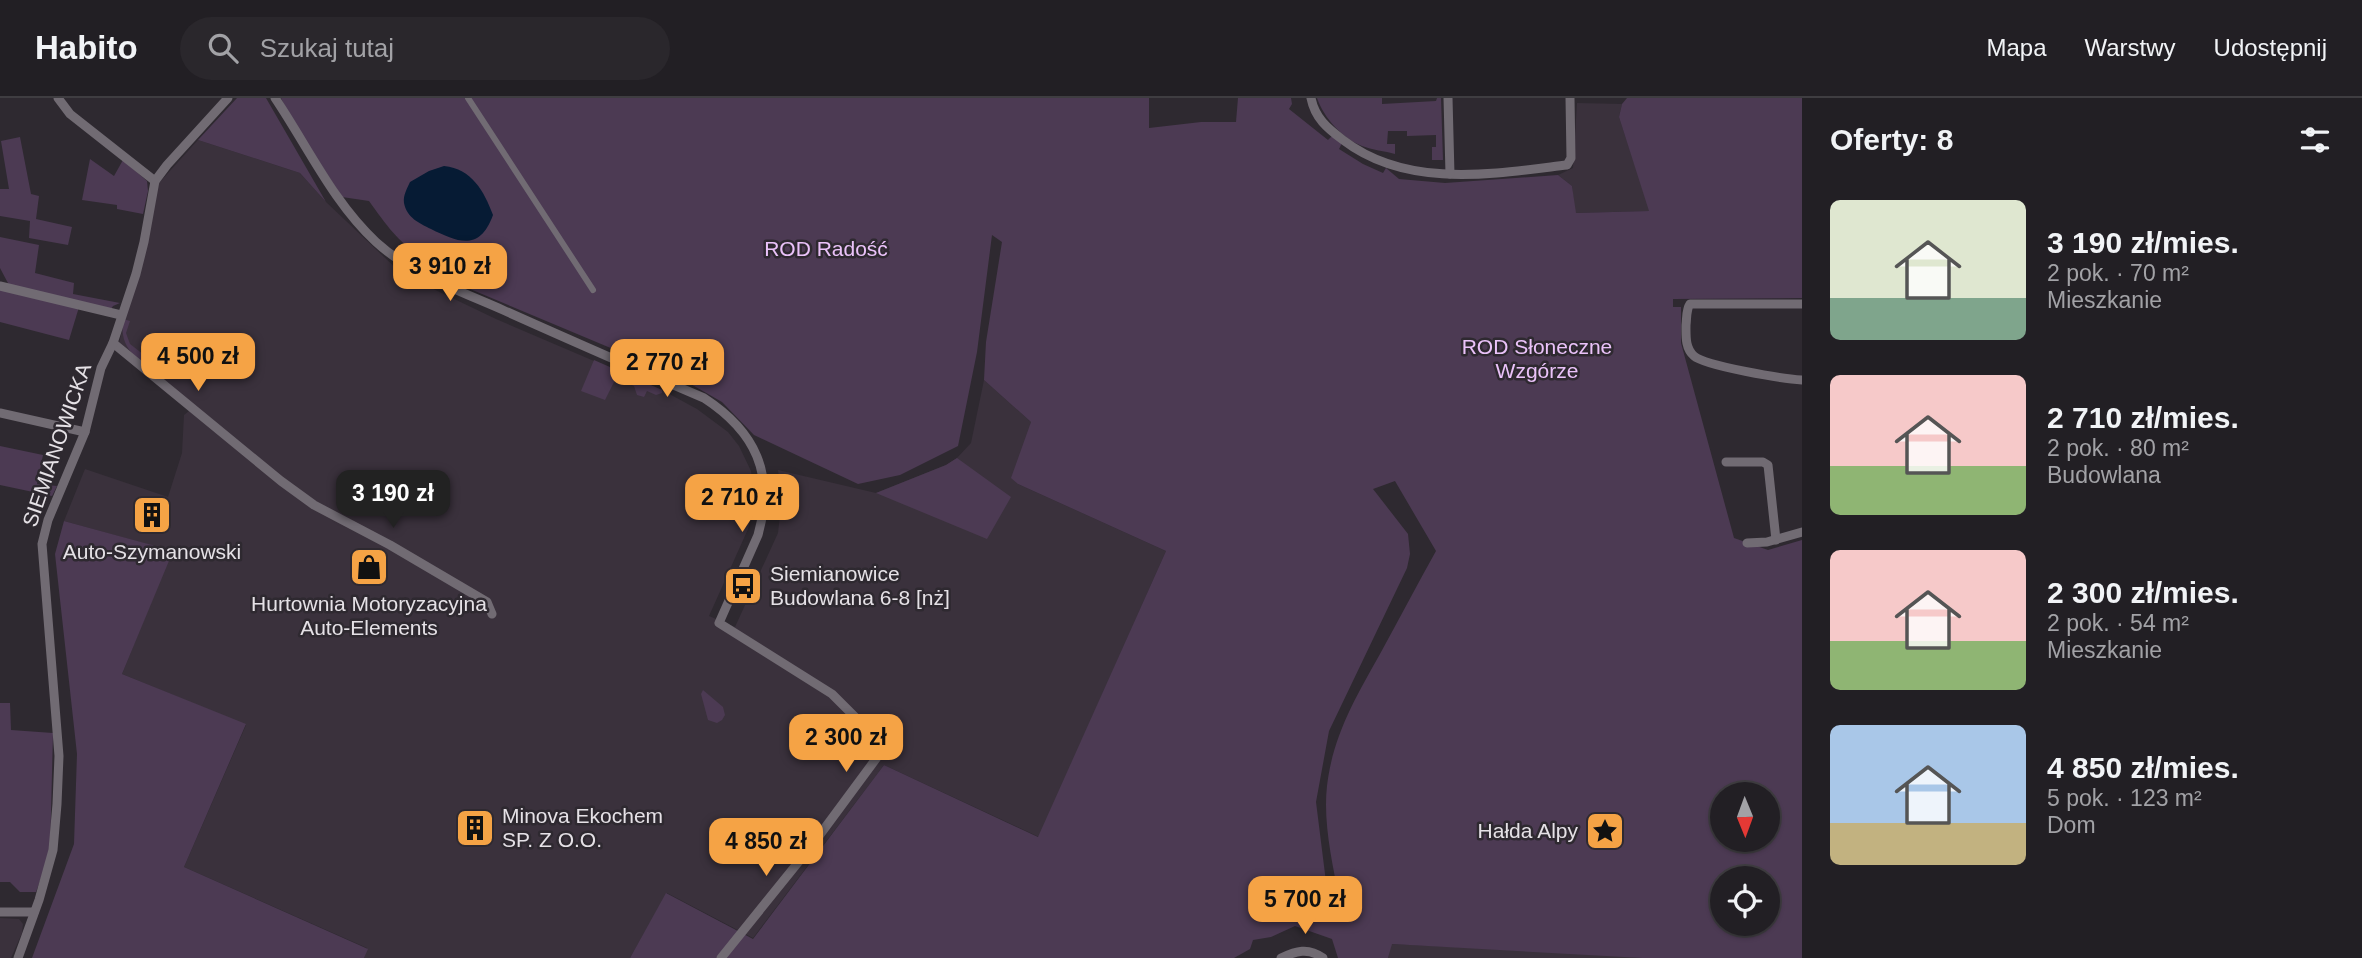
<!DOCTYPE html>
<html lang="pl">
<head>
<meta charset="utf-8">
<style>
  body { margin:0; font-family:Helvetica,sans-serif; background:#2a272c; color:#f1f3f6; height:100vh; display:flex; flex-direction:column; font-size:26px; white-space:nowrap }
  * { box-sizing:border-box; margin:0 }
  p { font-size:23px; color:#a2a2a6 }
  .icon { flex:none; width:38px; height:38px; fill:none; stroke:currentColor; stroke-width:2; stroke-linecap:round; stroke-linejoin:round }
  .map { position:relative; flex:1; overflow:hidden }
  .details { display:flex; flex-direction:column; background:#221f24; width:560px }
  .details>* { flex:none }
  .needle { width:46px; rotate:179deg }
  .controls { position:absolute; left:1710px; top:684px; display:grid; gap:14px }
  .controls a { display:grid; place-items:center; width:70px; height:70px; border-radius:50%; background:#221f24; box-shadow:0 2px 5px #0004,0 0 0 2px #3f3d41; font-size:35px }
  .price { position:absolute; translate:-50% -60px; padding:0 16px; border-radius:14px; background:#f5a345; color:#111; font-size:23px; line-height:46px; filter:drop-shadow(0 2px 4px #0008) }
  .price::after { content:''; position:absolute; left:50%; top:42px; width:21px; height:16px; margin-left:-10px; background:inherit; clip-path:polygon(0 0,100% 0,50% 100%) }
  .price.active { background:#222; color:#fff }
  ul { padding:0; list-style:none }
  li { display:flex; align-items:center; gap:21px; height:175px; padding:0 28px }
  li span { display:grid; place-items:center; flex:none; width:196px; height:140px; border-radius:10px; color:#555 }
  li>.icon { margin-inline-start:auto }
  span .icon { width:84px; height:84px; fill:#fffc; stroke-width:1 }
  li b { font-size:30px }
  h2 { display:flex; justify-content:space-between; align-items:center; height:84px; padding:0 28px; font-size:30px }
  header { display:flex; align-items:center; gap:42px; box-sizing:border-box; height:98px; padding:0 35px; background:#221f24; border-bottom:2px solid #3f3d41 }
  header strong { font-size:33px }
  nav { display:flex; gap:38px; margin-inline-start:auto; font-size:24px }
  .search { width:490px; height:63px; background:#2a272c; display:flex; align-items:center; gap:18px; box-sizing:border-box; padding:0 24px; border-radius:38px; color:#a2a2a6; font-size:26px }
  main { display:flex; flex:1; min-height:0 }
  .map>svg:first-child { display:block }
  .built { fill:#3a313c }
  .green { fill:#4c3a53; fill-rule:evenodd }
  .water { fill:#061b34 }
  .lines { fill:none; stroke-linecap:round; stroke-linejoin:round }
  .pedestrian { stroke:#716b73; stroke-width:6 }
  .minor { stroke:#716b73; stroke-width:9 }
  .labels { text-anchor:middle; stroke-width:5; stroke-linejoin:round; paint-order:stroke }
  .park-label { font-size:21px; fill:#eac2f9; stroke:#2e2930 }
  .street-label { font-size:21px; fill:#e5e1e6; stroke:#2e2930 }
  .poi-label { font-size:21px; fill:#e5e1e6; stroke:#2e2930 }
</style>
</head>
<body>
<header>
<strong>Habito</strong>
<div class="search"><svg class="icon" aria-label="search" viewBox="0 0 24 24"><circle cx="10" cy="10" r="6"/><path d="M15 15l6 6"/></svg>Szukaj tutaj</div>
<nav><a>Mapa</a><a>Warstwy</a><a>Udostępnij</a></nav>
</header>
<main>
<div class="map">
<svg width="1802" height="860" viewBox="0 0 1802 860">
  <rect width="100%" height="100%" fill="#2e2930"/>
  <g class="built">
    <path d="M 1577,5 L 1622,6 L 1619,19 L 1650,113 L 1575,115 L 1572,88 L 1558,77 L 1573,70 Z"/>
    <path d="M 198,42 L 300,75 L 326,104 L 402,176 L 496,221 L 662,292 L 697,311 L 728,334 L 739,348 L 751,373 L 754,394 L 753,412 L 748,431 L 709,518 L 735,529 L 778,435 L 782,399 L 778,372 L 876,395 L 946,367 L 957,360 L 971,345 L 984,282 L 1031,324 L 1018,386 L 1166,453 L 1039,739 L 884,667 L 753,840 L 667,795 L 630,860 L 364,860 L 367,850 L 184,769 L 246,627 L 122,576 L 170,458 L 151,447 L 64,423 L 85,371 L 168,399 L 182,355 L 184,317 L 194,309 L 119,245 L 159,85 Z"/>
    <path d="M 0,820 L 19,821 L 23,826 L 22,835 L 11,860 L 0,860 Z"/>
    <path d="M 1391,846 L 1588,855 L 1642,860 L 1388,860 Z"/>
  </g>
  <g class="green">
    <path d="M 237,0 L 266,0 L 326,104 L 300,75 L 198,42 Z"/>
    <path d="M 281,0 L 1149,0 L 1149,30 L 1201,24 L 1236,24 L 1238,0 L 1302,0 L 1291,0 L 1292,6 L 1289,11 L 1328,42 L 1332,38 L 1342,45 L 1339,51 L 1363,66 L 1383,75 L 1386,70 L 1399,81 L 1445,85 L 1558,77 L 1572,88 L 1576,115 L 1649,113 L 1619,19 L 1622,6 L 1627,0 L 1802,0 L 1802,200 L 1673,201 L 1673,209 L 1681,209 L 1681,245 L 1734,440 L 1768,452 L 1802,442 L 1802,860 L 1642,860 L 1392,846 L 1388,860 L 1338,860 L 1332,841 L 1295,828 L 1271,839 L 1253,842 L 1250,851 L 1234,860 L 630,860 L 666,795 L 753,841 L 884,667 L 1038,739 L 1166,453 L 1018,386 L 1011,380 L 1031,324 L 984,282 L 986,244 L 1002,144 L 992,137 L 977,254 L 958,348 L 900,377 L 858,386 L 754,337 L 722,304 L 675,277 L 463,188 L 432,173 L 435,166 C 402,150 390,132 369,103 L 342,99 L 292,23 ZM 1395,383 L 1436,453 C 1417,487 1399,521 1380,556 C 1356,599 1333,637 1327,688 C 1323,724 1332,764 1339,799 L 1328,800 L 1316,704 L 1329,633 L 1407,470 L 1410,456 L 1408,436 L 1373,391 ZM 1722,696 L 1768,696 L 1768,742 L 1722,742 ZM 1722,780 L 1768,780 L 1768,826 L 1722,826 Z"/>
    <path d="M 1317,0 L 1382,0 L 1382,6 L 1436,3 L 1437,0 L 1441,0 L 1443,62 L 1432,62 L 1432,49 L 1436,49 L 1436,37 L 1407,38 L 1407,33 L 1388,33 L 1387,46 L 1395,46 L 1395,56 C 1385,53 1372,52 1362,48 C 1342,40 1324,20 1317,0 Z"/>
    <path d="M 20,39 L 31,96 L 39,98 L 36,121 L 72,129 L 68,147 L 29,140 L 30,123 L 0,118 L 0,91 L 9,91 L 1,43 Z"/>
    <path d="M 90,61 L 114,78 L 123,62 L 147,83 L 148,93 L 143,116 L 117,111 L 117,107 L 82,102 Z"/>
    <path d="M 0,139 L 39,147 L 35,175 L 74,185 L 73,196 L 120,205 L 113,208 L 111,211 L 9,187 L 0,170 Z"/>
    <path d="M 0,192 L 79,209 L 69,242 L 0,224 Z"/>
    <path d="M 123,221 L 130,223 L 126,235 L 130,246 L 166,274 L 160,278 C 137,259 119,253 123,221 Z"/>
    <path d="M 594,262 L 662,292 L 662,295 L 656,297 L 647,293 L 644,299 L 637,297 L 634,288 L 616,280 L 605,302 L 581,293 Z"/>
    <path d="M 0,348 L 43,357 L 37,386 L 57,388 L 52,398 L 0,387 Z"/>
    <path d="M 957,360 L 1011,399 L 987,441 L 876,395 L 946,367 Z"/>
    <path d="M 64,423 L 152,447 L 171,458 L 122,576 L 246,626 L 184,769 L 368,851 L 364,860 L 32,860 L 74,746 L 77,656 L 55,456 Z"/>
    <path d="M 703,592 L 723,609 L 725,617 L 722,622 L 717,625 L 708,622 L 701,596 Z"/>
    <path d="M 0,605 L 10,605 L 11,632 L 53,635 L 50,755 L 36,794 L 20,794 L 10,784 L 0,784 Z"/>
  </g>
  <path class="water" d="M 444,68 C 472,71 484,93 493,117 C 480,153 459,145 431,131 C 419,125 407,120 404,105 C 403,97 407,91 410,84 L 429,73 Z"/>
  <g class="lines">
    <path class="pedestrian" d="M 468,0 L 593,192"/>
    <g class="minor">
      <path d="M 58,0 L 70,16 L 155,83"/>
      <path d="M 275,0 C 308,49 333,104 376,144 C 411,176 460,193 503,212 C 570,242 636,271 704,300 C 756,334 775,376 758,437 L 719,525 L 832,596 L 857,621 L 881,654 L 813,746 L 721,860"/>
      <path d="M 1311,0 C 1315,20 1327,30 1343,42 C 1407,91 1492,76 1567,67 L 1571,60 L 1570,0"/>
      <path d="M 1448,0 L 1450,76"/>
      <path d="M 0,188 L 121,217"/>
      <path d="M 1802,206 L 1690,206 C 1686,212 1687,219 1686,227 C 1686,238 1685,250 1694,258 C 1705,268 1784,281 1802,282"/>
      <path d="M 113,245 L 281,383 L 314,407 L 390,447 L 487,504 L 492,516"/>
      <path d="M 0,315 L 85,334"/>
      <path d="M 1726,364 L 1763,364 L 1768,367 L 1776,442"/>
      <path d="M 1747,445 L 1767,444 L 1802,434"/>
      <path d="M 0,814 L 34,814"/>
      <path d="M 18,860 L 39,802 L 53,752 L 57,706 L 59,658 L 42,446 L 48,422 L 85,334 L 101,270 L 113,245 L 136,176 L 144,144 L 155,83 L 167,67 L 228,0"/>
      <path d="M 1281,860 C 1296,853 1308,849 1323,860"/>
    </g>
  </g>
  <defs>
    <symbol id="building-square" viewBox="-11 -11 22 22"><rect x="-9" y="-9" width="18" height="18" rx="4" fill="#f5a345" stroke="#2e2930"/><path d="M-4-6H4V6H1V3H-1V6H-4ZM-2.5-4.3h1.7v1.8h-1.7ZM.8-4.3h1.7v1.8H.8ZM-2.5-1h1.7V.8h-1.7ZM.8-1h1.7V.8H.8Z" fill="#111"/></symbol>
    <symbol id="shop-square" viewBox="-11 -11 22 22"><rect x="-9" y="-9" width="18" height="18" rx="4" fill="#f5a345" stroke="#2e2930"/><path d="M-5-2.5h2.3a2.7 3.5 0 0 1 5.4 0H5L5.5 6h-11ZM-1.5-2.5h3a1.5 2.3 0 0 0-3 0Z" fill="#111"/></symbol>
    <symbol id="bus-square" viewBox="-11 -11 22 22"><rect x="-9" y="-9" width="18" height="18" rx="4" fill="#f5a345" stroke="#2e2930"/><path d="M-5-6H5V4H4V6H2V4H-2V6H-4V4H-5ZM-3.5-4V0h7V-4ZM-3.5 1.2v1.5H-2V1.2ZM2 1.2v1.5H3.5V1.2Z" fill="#111"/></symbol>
    <symbol id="sight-square" viewBox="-11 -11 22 22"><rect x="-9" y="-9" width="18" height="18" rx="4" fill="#f5a345" stroke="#2e2930"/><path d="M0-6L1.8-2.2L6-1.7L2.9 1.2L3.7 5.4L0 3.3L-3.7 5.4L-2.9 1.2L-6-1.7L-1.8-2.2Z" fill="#111"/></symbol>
  </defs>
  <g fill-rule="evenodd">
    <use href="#building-square" x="130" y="395" width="44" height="44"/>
    <use href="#shop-square" x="347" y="447" width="44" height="44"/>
    <use href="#bus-square" x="721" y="466" width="44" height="44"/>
    <use href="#building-square" x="453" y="708" width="44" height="44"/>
    <use href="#sight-square" x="1583" y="711" width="44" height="44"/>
  </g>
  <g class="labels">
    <g class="park-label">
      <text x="826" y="158">ROD Radość</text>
      <text x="1537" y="256">ROD Słoneczne<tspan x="1537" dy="24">Wzgórze</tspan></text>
    </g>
    <g class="street-label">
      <text transform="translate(57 347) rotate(-71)" y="7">SIEMIANOWICKA</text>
    </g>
    <g class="poi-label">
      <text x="152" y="461">Auto-Szymanowski</text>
      <text x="770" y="483" text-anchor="start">Siemianowice<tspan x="770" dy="24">Budowlana 6-8 [nż]</tspan></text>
      <text x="369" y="513">Hurtownia Motoryzacyjna<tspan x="369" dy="24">Auto-Elements</tspan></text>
      <text x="502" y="725" text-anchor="start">Minova Ekochem<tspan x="502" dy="24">SP. Z O.O.</tspan></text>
      <text x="1578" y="740" text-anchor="end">Hałda Alpy</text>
    </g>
  </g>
</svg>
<div class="controls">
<a><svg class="needle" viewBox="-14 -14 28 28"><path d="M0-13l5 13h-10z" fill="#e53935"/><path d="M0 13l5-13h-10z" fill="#a2a2a6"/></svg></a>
<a><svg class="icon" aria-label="locate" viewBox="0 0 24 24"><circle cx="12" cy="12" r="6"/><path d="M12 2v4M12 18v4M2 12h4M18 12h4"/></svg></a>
</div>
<b class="price" style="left:450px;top:205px">3 910 zł</b>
<b class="price" style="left:198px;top:295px">4 500 zł</b>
<b class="price" style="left:667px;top:301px">2 770 zł</b>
<b class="price active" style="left:393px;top:432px">3 190 zł</b>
<b class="price" style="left:742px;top:436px">2 710 zł</b>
<b class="price" style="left:846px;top:676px">2 300 zł</b>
<b class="price" style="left:766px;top:780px">4 850 zł</b>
<b class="price" style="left:1305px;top:838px">5 700 zł</b>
</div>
<section class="details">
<h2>Oferty: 8<svg class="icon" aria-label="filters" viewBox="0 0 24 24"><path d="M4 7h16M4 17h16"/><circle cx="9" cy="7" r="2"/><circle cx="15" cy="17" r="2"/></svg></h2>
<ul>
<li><span style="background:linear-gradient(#dfe7d0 70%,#7fa58c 0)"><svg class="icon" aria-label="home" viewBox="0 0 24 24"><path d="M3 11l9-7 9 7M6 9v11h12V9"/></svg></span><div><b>3 190 zł/mies.</b><p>2 pok. · 70 m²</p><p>Mieszkanie</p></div></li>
<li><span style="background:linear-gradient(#f6c9c9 65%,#8fb573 0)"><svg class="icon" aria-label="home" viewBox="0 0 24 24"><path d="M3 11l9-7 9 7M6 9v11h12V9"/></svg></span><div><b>2 710 zł/mies.</b><p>2 pok. · 80 m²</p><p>Budowlana</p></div></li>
<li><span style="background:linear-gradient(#f6c9c9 65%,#8fb573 0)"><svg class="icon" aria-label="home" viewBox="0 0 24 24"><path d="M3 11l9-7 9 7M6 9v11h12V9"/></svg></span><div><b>2 300 zł/mies.</b><p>2 pok. · 54 m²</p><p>Mieszkanie</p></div></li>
<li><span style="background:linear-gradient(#a9c7e8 70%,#c2b280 0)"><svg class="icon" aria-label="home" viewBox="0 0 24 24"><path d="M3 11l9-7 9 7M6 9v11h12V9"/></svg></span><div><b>4 850 zł/mies.</b><p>5 pok. · 123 m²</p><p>Dom</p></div></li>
</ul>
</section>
</main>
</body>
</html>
